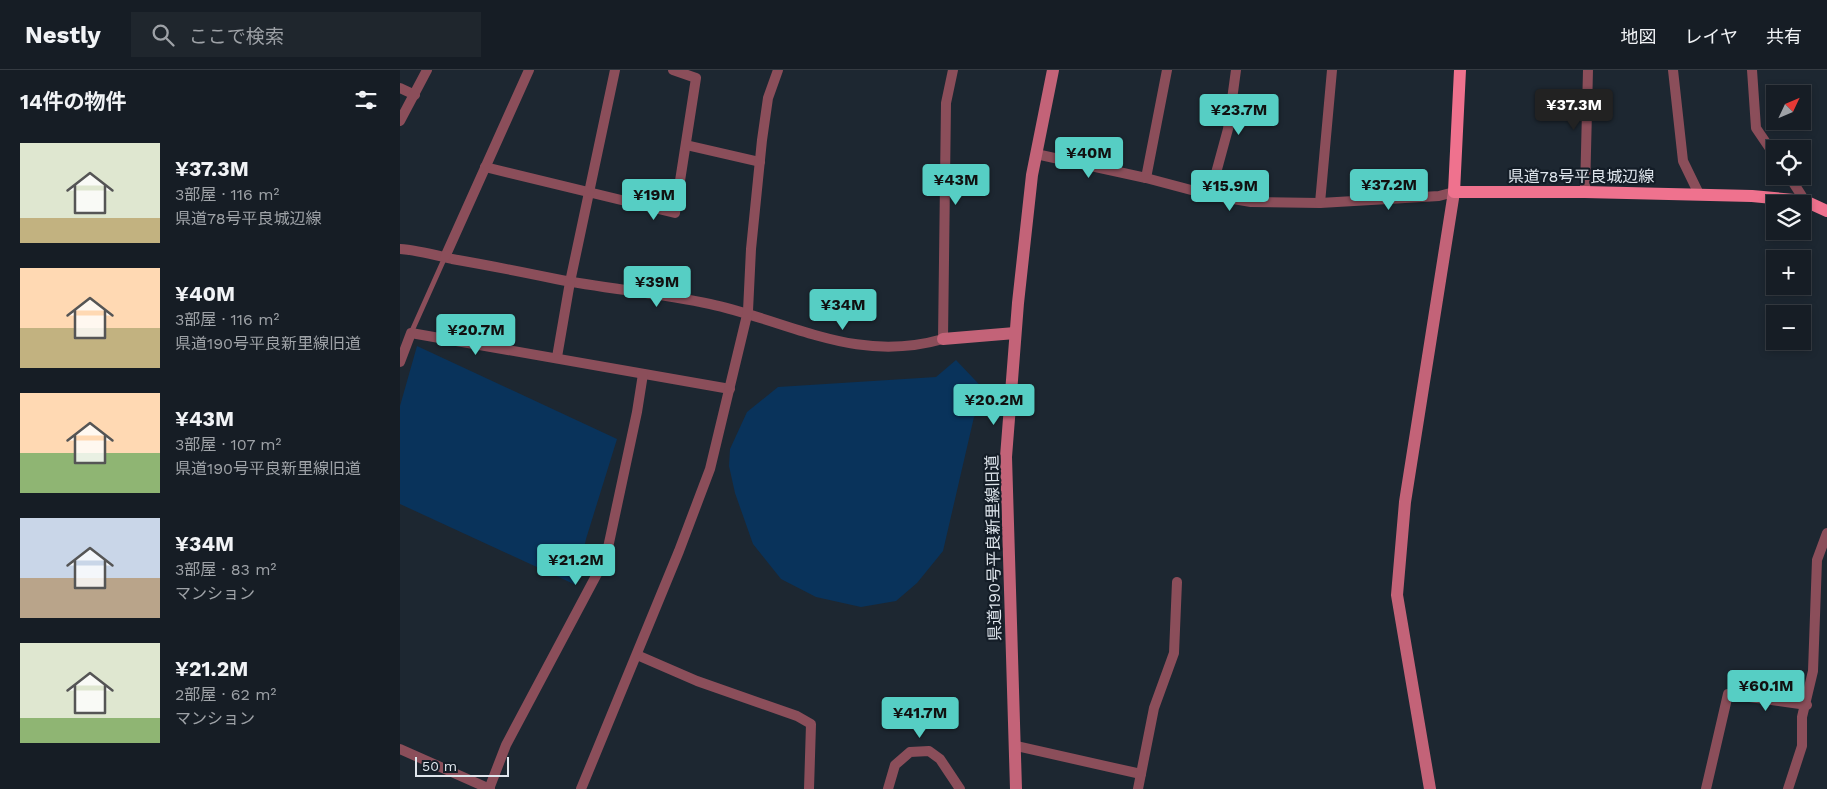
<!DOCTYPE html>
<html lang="ja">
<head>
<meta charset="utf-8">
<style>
  body { margin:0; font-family:"Work Sans","Noto Sans JP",sans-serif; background:#1f262d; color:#f1f3f6; height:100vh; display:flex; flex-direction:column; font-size:19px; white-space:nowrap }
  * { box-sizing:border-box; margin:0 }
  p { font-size:16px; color:#9ea2a7 }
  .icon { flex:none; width:28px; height:28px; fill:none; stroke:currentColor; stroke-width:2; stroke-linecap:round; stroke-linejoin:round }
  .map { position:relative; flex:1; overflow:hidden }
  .details { display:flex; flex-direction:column; background:#161d25; width:400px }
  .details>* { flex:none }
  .needle { width:32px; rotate:46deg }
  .tools { position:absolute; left:1366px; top:15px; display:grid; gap:10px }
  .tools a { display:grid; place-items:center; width:45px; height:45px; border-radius:0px; background:#161d25; box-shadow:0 2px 8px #0003,0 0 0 1px #353b42; font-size:25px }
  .scale { position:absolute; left:15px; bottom:12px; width:94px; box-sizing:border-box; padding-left:5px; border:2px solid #dfe6ed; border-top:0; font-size:14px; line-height:18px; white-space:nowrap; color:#dfe6ed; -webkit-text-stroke:4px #141d27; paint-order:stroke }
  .price { position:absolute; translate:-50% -42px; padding:0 11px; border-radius:5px; background:#56cec4; color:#111; font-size:16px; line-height:32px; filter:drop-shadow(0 1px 2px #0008) }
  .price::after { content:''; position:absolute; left:50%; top:30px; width:15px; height:11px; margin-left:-8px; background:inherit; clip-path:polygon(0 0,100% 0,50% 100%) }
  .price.active { background:#222; color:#fff }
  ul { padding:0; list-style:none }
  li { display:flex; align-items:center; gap:15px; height:125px; padding:0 20px }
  li span { display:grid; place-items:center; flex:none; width:140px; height:100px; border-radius:0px; color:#555 }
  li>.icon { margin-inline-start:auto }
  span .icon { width:60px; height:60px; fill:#fffc; stroke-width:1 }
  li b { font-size:21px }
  h2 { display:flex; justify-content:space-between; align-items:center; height:60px; padding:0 20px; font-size:21px }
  header { display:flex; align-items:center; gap:30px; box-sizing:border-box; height:70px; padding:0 25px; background:#161d25; border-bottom:1px solid #353b42 }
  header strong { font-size:24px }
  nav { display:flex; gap:28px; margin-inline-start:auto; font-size:18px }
  .search { width:350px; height:45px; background:#1f262d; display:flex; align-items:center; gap:12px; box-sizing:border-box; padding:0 18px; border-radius:0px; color:#9ea2a7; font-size:19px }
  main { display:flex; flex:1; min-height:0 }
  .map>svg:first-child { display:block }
  .green { fill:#09335b }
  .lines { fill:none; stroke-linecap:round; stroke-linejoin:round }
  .lane { stroke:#8b4e5a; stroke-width:5 }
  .street { stroke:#8b4e5a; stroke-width:10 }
  .secondary { stroke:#c36378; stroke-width:12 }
  .primary { stroke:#ef728e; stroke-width:12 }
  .labels { text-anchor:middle; stroke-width:4.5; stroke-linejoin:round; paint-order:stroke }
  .street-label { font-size:16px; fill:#dfe6ed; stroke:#141d27 }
</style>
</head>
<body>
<header>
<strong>Nestly</strong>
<div class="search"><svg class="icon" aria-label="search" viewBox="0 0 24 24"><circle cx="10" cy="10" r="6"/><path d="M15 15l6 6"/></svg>ここで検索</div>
<nav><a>地図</a><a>レイヤ</a><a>共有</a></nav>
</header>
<main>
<section class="details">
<h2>14件の物件<svg class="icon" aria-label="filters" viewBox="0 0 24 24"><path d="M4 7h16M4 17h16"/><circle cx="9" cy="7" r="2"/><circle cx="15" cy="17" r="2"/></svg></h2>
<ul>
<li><span style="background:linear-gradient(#dfe7d0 75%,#c2b280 0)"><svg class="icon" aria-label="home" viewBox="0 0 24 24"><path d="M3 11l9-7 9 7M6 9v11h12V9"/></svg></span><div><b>¥37.3M</b><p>3部屋 · 116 m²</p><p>県道78号平良城辺線</p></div></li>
<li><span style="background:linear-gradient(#ffd9b3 60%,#c2b280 0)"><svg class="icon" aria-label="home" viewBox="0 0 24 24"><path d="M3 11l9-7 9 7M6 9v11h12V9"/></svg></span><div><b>¥40M</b><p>3部屋 · 116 m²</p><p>県道190号平良新里線旧道</p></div></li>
<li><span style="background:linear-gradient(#ffd9b3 60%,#8fb573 0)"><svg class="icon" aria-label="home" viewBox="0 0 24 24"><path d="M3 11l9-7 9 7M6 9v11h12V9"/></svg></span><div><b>¥43M</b><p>3部屋 · 107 m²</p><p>県道190号平良新里線旧道</p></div></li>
<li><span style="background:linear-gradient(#c9d6e8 60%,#b9a48a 0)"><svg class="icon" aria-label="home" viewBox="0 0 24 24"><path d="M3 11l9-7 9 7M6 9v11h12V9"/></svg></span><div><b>¥34M</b><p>3部屋 · 83 m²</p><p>マンション</p></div></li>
<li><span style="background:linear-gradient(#dfe7d0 75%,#8fb573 0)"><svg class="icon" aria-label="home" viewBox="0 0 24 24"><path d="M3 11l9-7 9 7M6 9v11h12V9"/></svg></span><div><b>¥21.2M</b><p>2部屋 · 62 m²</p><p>マンション</p></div></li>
</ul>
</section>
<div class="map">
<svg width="1427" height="719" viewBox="0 0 1427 719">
  <rect width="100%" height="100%" fill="#1d2731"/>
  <g class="green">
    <path d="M 17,276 L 217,369 L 186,469 L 176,515 L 0,434 L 0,336 Z"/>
    <path d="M 556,290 L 592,328 L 574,347 L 543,481 L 517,513 L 496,531 L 461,537 L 416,527 L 381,509 L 353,474 L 335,423 L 329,396 L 330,379 L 347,342 L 378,317 L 536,307 Z"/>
  </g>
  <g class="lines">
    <path class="lane" d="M 11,263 L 45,187"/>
    <g class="street">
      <path d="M 1273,0 L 1283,91 L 1299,124"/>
      <path d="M 1352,0 L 1356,58 L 1375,86"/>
      <path d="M 0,18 L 15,25"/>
      <path d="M 0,51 L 27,0"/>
      <path d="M 286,75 L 360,92"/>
      <path d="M 636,84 L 746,108 L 810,125 L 851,132 L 920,133 L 1039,126 L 1054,122"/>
      <path d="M 85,97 L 275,143 L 296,8 L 273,0"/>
      <path d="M 1389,106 L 1405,131"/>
      <path d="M 746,108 L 767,0"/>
      <path d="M 1185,122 L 1188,0"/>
      <path d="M 810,125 L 828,59 L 836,0"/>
      <path d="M 920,133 L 932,0"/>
      <path d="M 0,179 C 17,180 35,185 52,189 C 87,195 122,202 156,209 C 207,219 259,223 310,234 C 392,252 456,294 543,269 L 546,33 L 553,0"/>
      <path d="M 45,187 L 129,0"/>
      <path d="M 157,287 L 170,212 L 215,0"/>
      <path d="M 0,292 L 11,263 L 330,319"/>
      <path d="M 237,585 L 297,611 L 397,646 L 411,654 L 409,719"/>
      <path d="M 616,676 L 741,704"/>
      <path d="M 0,679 L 90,719"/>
      <path d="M 89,719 L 106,675 L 206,487 L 237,342 L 243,304"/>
      <path d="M 181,719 L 279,481 L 310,399 L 348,241 L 351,179 L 362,70 L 368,28 L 378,0"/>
      <path d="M 488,719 L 495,695 L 510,682 L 529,681 L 540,689 L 560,719"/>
      <path d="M 738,719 L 754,638 L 774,583 L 777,512"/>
      <path d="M 1306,719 L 1328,624 L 1407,635"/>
      <path d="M 1388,719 L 1402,676 L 1402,647 L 1413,601 L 1417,490 L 1427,463"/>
    </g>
    <g class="secondary">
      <path d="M 543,269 L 615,263"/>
      <path d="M 616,719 L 606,387 L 618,233 L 632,105 L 653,0"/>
      <path d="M 1030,719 L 997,525 L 1005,432 L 1054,122"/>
    </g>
    <path class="primary" d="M 1060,0 L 1054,122 L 1185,122 L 1352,126 L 1405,131 L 1427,141"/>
  </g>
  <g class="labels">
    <g class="street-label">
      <text x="1181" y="112">県道78号平良城辺線</text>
      <text transform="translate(593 478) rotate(-91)" y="6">県道190号平良新里線旧道</text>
    </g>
  </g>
</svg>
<div class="tools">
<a><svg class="needle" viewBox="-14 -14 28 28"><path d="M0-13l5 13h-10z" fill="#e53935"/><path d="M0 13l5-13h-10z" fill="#9ea2a7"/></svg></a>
<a><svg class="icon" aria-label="locate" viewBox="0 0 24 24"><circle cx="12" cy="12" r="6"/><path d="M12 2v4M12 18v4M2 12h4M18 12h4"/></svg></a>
<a><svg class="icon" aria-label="layers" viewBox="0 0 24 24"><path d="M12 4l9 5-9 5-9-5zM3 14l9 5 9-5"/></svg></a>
<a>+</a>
<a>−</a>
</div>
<div class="scale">50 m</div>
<b class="price active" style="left:1174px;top:61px">¥37.3M</b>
<b class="price" style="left:839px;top:66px">¥23.7M</b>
<b class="price" style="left:689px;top:109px">¥40M</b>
<b class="price" style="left:556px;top:136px">¥43M</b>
<b class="price" style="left:989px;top:141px">¥37.2M</b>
<b class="price" style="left:830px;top:142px">¥15.9M</b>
<b class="price" style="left:254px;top:151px">¥19M</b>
<b class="price" style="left:257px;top:238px">¥39M</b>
<b class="price" style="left:443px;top:261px">¥34M</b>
<b class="price" style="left:76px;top:286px">¥20.7M</b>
<b class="price" style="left:594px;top:356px">¥20.2M</b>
<b class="price" style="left:176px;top:516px">¥21.2M</b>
<b class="price" style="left:1366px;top:642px">¥60.1M</b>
<b class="price" style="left:520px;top:669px">¥41.7M</b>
</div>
</main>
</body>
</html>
